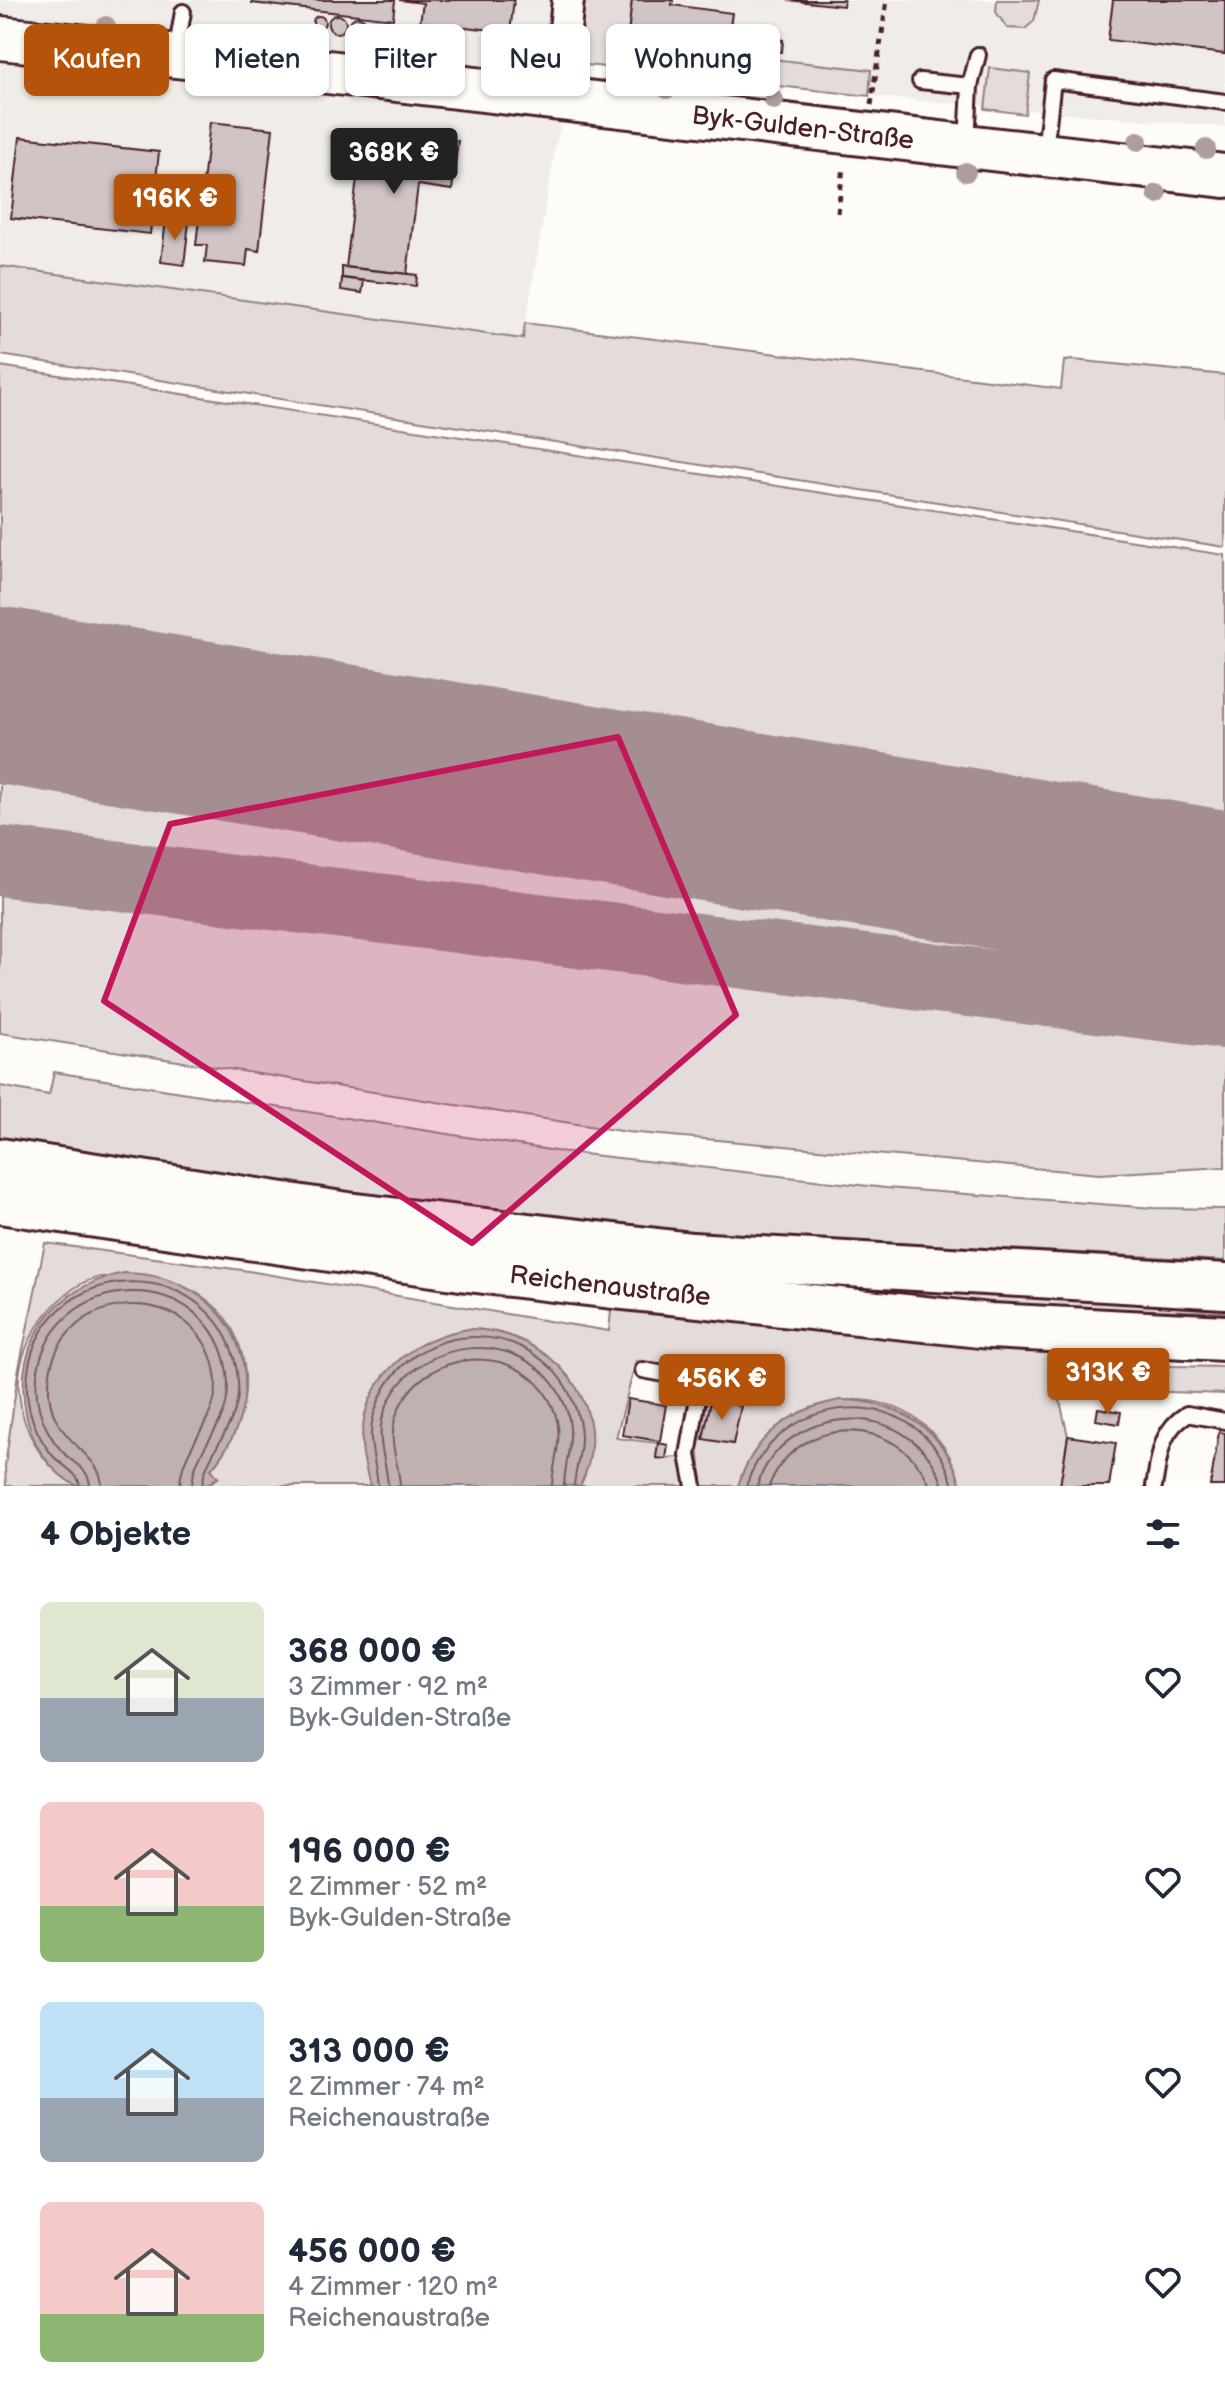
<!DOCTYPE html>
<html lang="de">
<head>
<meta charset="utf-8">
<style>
  body { margin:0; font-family:"Balsamiq Sans",sans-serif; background:#f2f2f3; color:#1f2937; height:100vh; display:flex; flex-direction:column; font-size:30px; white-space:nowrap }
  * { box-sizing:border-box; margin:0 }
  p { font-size:26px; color:#747a83 }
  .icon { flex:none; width:44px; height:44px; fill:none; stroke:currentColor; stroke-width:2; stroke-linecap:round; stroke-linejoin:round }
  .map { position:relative; height:1486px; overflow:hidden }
  .sheet { display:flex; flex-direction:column; background:#fff; flex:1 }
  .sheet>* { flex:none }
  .hud { position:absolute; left:24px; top:24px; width:800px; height:72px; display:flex; gap:16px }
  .price { position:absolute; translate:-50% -68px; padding:0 18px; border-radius:8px; background:#b45309; color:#fff; font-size:26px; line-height:52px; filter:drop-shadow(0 2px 4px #0008) }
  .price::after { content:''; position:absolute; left:50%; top:48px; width:24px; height:18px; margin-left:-12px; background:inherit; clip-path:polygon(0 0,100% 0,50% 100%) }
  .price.on { background:#222; color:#fff }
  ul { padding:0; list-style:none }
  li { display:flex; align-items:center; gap:24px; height:200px; padding:0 40px }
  li span { display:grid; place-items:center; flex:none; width:224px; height:160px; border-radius:12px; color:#555 }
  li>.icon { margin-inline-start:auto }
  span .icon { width:96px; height:96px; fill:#fffc; stroke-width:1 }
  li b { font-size:34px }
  h2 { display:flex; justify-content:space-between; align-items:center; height:96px; padding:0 40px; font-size:34px }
  .pill { padding:0 28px; border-radius:12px; background:#fff; box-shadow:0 2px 6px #0004; font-size:28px; line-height:72px }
  .pill.on { background:#b45309; color:#fff }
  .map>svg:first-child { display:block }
  .built { fill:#f0ece8 }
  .green { fill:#e3dcda; stroke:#967e82; stroke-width:2 }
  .water { fill:#c0b1b1; stroke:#91777b; stroke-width:2 }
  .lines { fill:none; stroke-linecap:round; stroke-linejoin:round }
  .shore { stroke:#795961; stroke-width:2 }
  .taxiway { stroke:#a48e91; stroke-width:70 }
  .runway { stroke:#a48e91; stroke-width:176 }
  .building { fill:#d0c5c4; stroke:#4a1f2b; stroke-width:2 }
  .lane-casing { stroke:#4a1f2b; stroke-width:20 }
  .street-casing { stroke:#4a1f2b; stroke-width:36 }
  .secondary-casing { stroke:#4a1f2b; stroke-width:48 }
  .primary-casing { stroke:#4a1f2b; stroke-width:50 }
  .path { stroke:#4a1f2b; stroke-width:5; stroke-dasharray:6 6; stroke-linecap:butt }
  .lane { stroke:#fdfcf7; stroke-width:14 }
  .street { stroke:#fdfcf7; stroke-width:30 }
  .secondary { stroke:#fdfcf7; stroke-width:42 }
  .primary { stroke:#fdfcf7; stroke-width:44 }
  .tree { fill:#af9c9f }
  .marked { fill:#c2185b; fill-opacity:0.2; stroke:#c2185b; stroke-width:6; stroke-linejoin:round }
  .labels { text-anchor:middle; stroke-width:8; stroke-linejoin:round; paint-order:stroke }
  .street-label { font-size:26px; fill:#4a1f2b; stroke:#fdfcf7 }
</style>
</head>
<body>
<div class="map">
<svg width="1225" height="1486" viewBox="0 0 1225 1486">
  <rect width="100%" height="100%" fill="#fdfcf7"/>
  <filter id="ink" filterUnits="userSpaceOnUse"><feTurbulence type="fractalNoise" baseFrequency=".0125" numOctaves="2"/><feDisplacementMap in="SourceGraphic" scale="16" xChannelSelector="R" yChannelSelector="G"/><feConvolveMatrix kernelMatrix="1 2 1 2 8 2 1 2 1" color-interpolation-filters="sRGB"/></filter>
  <g filter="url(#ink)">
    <path class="built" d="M 0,0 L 1225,0 L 1225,127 L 869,96 L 578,64 L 556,143 L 523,339 L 0,266 Z"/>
    <g class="green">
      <path d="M 584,0 L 632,0 L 627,43 L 871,70 L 869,96 L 578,64 L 572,31 L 581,26 Z"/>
      <path d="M 997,0 L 1039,0 L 1034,21 L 1025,29 L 1007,28 L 996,12 Z"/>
      <path d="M 990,68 L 1030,73 L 1025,114 L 985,109 Z"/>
      <path d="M 0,266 L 523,339 L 525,323 L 1061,389 L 1064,361 L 1073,360 L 1225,375 L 1225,547 L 0,355 Z"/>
      <path d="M 0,366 L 1225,555 L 1225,1167 L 1099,1174 L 627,1132 L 0,1033 Z"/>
      <path d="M 54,1072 L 556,1151 L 886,1188 L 1153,1208 L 1225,1209 L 1225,1261 L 860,1241 L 804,1245 L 513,1220 L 0,1144 L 0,1086 L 49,1095 Z"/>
      <path d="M 45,1243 L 242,1270 L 609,1331 L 612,1300 L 1101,1351 L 1172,1366 L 1225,1367 L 1225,1394 L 1057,1388 L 1068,1436 L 1060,1486 L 961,1486 C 930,1368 774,1375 738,1486 L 703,1486 C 698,1455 693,1423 707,1394 L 743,1397 L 747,1378 L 636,1361 L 616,1438 L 658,1443 L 656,1458 L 682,1457 L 686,1486 L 580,1486 C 619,1405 548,1329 468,1329 L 365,1413 L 362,1444 L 370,1486 L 205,1486 L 218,1478 L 211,1469 C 255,1419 262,1332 197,1293 C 184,1285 159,1286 144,1283 C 131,1281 114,1276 101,1277 C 76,1281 53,1304 39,1324 C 26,1344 17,1367 19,1392 C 22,1431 43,1468 78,1486 L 6,1486 L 5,1466 L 18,1373 Z"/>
      <path d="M 823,1282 L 1225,1303 L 1225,1312 L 1043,1307 L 822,1290 Z"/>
    </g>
    <g class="water">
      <path d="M 124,1273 C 235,1274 283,1386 211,1469 L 218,1477 L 205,1486 C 181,1486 92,1486 76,1485 C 59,1478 46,1461 37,1446 C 0,1368 40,1288 124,1273 Z"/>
      <path d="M 468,1329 C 548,1329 620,1405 580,1486 L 370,1486 C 367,1472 362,1458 362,1443 C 361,1380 410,1338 468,1329 Z"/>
      <path d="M 840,1400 C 896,1400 946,1429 961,1486 L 738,1486 C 754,1436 789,1410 840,1400 Z"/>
    </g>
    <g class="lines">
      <g class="shore">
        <path d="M 80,1486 C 79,1473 61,1465 53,1456 C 36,1436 26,1409 27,1383 C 33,1251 227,1247 238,1381 C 242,1426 206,1448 202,1486"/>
        <path d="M 90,1486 C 89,1471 80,1467 69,1458 C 47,1439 33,1406 37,1376 C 51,1266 212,1263 227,1373 C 235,1427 194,1442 192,1486"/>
        <path d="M 102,1486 C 101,1449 45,1442 49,1382 C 55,1285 199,1277 215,1373 C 223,1419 181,1443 180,1486"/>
        <path d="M 378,1486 C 376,1461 366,1440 374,1414 C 405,1308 554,1313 579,1420 C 585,1444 576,1463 574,1486"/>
        <path d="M 388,1486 C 387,1463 377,1444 382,1420 C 404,1332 534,1321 566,1408 C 576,1437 565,1458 564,1486"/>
        <path d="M 400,1486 C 399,1462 388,1444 395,1419 C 417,1345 528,1337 555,1413 C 564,1440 553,1460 552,1486"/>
        <path d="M 746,1486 C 779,1386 925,1379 953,1486"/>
        <path d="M 757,1486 C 785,1399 915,1396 943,1486"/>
        <path d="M 769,1486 C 798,1412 901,1414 930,1486"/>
      </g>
      <path class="taxiway" d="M 0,861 L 1225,1014"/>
      <path class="runway" d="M 0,695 L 1225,899"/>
    </g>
    <g class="building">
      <path d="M 252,0 L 395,0 L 393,19 L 252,3 Z"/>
      <path d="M 399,0 L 514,0 L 510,32 L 420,22 L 423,3 Z"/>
      <path d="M 632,0 L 673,0 L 672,5 L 732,13 L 726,55 L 627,43 Z"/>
      <path d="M 787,0 L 844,0 L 843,6 Z"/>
      <path d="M 1113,0 L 1225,0 L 1225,54 L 1108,40 Z"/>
      <circle cx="337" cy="24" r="9"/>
      <circle cx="319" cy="22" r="6"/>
      <circle cx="358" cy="26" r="9"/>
      <path d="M 375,20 L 393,23 L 390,42 L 372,40 Z"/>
      <path d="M 750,37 L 783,40 L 782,52 L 749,49 Z"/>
      <path d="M 210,122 L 273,129 L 259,251 L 248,249 L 246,266 L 205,262 L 207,245 L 196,245 Z"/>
      <path d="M 363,130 L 458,141 L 452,190 L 418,185 L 407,274 L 346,267 Z"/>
      <path d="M 20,137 L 159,152 L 150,234 L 11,218 Z"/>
      <path d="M 166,219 L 189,222 L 184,265 L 161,262 Z"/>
      <path d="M 342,267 L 417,275 L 416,286 L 342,278 Z"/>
      <path d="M 342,278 L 364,281 L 362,293 L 341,290 Z"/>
      <path d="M 628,1399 L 666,1405 L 660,1441 L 622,1435 Z"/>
      <path d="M 711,1401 L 741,1406 L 733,1444 L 703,1439 Z"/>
      <path d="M 1098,1408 L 1121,1412 L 1119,1424 L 1096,1420 Z"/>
      <path d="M 1219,1432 L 1225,1433 L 1225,1486 L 1210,1486 Z"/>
      <path d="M 1068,1436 L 1116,1443 L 1109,1486 L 1060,1486 Z"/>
      <path d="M 658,1443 L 668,1445 L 666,1459 L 656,1458 Z"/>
    </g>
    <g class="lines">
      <defs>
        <g id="lane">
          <path d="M 176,53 L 183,12"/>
          <path d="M 920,81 L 970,86 L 967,143"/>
          <path d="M 970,86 L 978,55"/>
          <path d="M 1045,151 L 1053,80 L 1225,102"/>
          <path d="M 643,1370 L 701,1381"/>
          <path d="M 694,1486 L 688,1455 L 701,1381 L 735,1385"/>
          <path d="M 1154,1486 C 1160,1456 1159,1432 1187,1414 L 1225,1421"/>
        </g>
        <path id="street" d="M 558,99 L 568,0"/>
        <g id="secondary">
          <path id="s1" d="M 0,38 L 302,69 L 1225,176"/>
        </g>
        <g id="primary">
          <path d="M 0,1161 L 347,1215 L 692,1255 L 1225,1286"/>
          <path id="s2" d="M 0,1201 L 468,1269 L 613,1286 L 990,1326 L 1225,1338"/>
        </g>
      </defs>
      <use href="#lane" class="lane-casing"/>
      <use href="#street" class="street-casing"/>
      <use href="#secondary" class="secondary-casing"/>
      <use href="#primary" class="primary-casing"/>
      <g class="path">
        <path d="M 871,105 L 887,0"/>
        <path d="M 838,213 L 843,166"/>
      </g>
      <use href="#lane" class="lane"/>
      <use href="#street" class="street"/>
      <use href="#secondary" class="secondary"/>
      <use href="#primary" class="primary"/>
    </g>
    <g class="tree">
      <circle cx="106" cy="26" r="10"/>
      <circle cx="217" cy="38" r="10"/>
      <circle cx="442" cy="63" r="10"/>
      <circle cx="101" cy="73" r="10"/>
      <circle cx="667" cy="89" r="10"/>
      <circle cx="774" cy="100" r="10"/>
      <circle cx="1138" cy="141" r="10"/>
      <circle cx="1206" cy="149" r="10"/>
      <circle cx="966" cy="172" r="10"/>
      <circle cx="1157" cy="194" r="10"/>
    </g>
  </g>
  <path class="marked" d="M 618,737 L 736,1015 L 472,1243 L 104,1001 L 170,824 Z"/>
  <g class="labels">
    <g class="street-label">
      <text dy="9" stroke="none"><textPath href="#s1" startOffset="808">Byk-Gulden-Straße</textPath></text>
      <text dy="9" stroke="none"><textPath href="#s2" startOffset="616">Reichenaustraße</textPath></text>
    </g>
  </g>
</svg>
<b class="price on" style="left:394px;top:196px">368K €</b>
<b class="price" style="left:175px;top:242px">196K €</b>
<b class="price" style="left:1108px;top:1416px">313K €</b>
<b class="price" style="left:722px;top:1422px">456K €</b>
<div class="hud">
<a class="pill on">Kaufen</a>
<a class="pill">Mieten</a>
<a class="pill">Filter</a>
<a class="pill">Neu</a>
<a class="pill">Wohnung</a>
</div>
</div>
<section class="sheet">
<h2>4 Objekte<svg class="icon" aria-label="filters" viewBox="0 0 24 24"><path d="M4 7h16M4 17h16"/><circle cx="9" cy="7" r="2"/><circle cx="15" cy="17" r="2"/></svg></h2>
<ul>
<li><span style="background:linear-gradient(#dfe7d0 60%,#9aa5b1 0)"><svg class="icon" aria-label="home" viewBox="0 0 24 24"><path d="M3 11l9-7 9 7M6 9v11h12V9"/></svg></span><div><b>368 000 €</b><p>3 Zimmer · 92 m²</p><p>Byk-Gulden-Straße</p></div><svg class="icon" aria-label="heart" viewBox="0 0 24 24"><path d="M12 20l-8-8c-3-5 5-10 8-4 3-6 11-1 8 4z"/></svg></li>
<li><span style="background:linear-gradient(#f6c9c9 65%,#8fb573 0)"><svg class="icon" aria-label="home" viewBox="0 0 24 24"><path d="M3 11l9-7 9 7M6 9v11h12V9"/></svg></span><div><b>196 000 €</b><p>2 Zimmer · 52 m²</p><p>Byk-Gulden-Straße</p></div><svg class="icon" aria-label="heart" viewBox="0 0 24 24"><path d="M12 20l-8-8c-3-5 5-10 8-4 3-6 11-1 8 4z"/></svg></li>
<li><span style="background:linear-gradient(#bfe0f5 60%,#9aa5b1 0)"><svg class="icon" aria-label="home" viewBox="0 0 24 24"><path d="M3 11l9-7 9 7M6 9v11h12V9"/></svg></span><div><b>313 000 €</b><p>2 Zimmer · 74 m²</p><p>Reichenaustraße</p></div><svg class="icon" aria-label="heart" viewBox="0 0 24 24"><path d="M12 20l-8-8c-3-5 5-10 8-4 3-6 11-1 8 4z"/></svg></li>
<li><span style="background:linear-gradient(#f6c9c9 70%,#8fb573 0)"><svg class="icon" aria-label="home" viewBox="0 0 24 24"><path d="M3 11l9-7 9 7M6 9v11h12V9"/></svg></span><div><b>456 000 €</b><p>4 Zimmer · 120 m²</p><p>Reichenaustraße</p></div><svg class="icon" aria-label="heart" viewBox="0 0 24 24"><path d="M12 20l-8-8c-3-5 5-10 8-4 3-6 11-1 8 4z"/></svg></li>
</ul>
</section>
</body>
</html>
